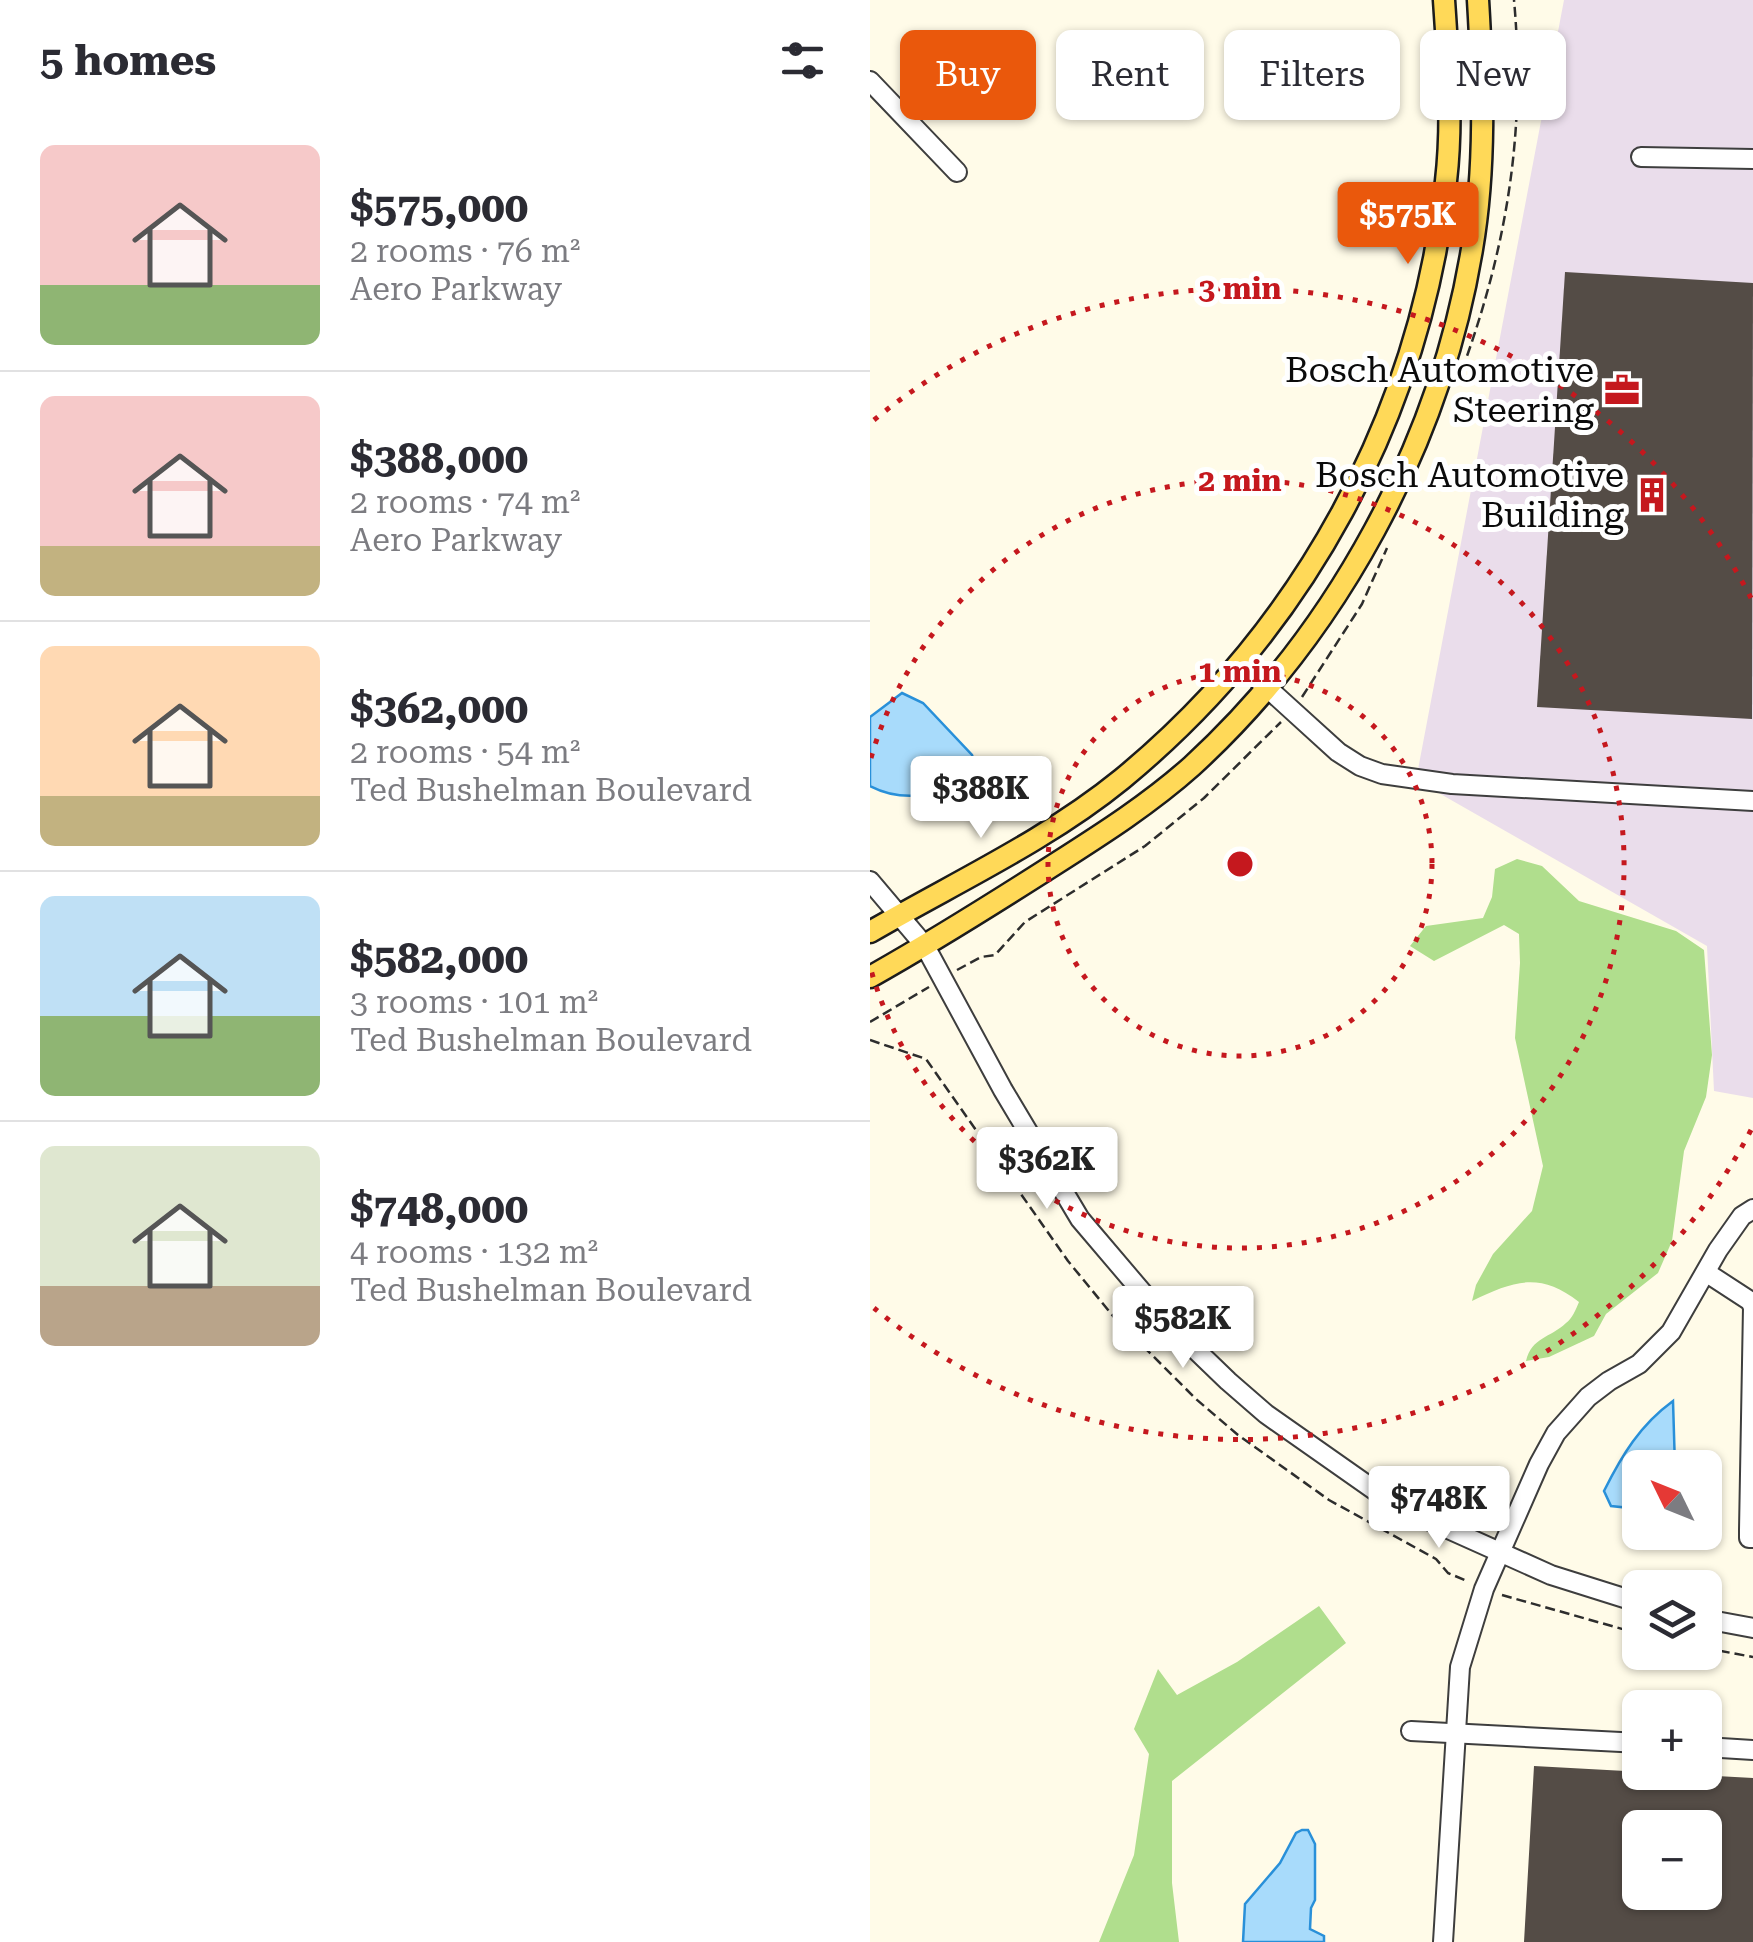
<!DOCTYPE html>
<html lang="en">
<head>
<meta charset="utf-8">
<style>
  body { margin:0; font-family:"Roboto Serif",serif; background:#f7f7f7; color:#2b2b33; height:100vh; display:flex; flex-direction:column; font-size:38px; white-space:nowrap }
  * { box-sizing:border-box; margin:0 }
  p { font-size:32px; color:#7c7c81 }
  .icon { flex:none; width:55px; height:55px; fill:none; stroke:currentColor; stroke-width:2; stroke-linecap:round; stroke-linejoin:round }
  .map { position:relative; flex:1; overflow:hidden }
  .details { display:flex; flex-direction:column; background:#fff; width:870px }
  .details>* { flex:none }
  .top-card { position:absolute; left:30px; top:30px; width:702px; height:90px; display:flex; gap:20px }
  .needle { width:65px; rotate:313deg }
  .buttons { position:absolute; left:752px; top:1450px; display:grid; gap:20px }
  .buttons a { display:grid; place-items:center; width:100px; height:100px; border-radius:15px; background:#fff; box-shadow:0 2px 8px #0004; font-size:50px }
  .price { position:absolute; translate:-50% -85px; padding:0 22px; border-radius:10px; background:#fff; color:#222; font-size:32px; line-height:65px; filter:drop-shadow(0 2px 5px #0008) }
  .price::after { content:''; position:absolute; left:50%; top:60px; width:30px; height:22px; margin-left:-15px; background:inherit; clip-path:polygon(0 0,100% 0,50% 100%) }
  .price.selected { background:#ea580c; color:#fff }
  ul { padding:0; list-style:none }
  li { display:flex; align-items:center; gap:30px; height:250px; padding:0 40px }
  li+li { border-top:2px solid #e1e1e2 }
  li span { display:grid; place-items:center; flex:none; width:280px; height:200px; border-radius:15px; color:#555 }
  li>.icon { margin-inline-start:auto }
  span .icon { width:120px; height:120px; fill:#fffc; stroke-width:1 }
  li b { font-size:42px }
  h2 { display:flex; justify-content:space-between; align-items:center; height:120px; padding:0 40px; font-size:42px }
  .pill { padding:0 35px; border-radius:15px; background:#fff; box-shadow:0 2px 8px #0004; font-size:35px; line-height:90px }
  .pill.selected { background:#ea580c; color:#fff }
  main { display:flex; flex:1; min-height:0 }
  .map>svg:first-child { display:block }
  .industrial { fill:#eaddeb }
  .forest { fill:#b0de8d }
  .water { fill:#a8dbfb; stroke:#2990d9; stroke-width:2.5 }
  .building { fill:#544c46; fill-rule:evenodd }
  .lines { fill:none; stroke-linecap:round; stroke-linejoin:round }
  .minor-casing { stroke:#3e3e3e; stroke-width:22 }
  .major-casing { stroke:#1c1c1c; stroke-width:25 }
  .path { stroke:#2d2d2d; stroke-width:2.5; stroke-dasharray:10 5; stroke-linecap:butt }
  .minor { stroke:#fff; stroke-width:18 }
  .major { stroke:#ffd958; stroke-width:20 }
  .ring { fill:none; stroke:#c5181e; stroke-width:5; stroke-dasharray:5 10 }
  .labels { text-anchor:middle; stroke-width:10; stroke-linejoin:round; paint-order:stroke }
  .poi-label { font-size:35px; fill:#0b0b0b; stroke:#fff; text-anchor:end }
  .centre { fill:#c5181e; stroke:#fff; stroke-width:5 }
  .ring-label { font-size:30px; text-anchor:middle; font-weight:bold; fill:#c5181e; stroke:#fff; stroke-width:10; stroke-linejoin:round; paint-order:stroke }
</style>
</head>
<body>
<main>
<section class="details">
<h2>5 homes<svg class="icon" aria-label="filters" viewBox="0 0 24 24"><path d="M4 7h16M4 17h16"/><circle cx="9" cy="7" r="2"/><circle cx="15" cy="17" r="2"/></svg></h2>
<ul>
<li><span style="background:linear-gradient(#f6c9c9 70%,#8fb573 0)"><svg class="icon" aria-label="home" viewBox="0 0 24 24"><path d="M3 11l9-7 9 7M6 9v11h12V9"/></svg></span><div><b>$575,000</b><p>2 rooms · 76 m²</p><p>Aero Parkway</p></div></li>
<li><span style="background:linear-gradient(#f6c9c9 75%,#c2b280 0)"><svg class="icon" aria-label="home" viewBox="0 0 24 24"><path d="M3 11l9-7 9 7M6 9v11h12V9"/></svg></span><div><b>$388,000</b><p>2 rooms · 74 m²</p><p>Aero Parkway</p></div></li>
<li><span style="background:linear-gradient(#ffd9b3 75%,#c2b280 0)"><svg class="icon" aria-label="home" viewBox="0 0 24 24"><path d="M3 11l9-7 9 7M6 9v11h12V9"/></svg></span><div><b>$362,000</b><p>2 rooms · 54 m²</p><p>Ted Bushelman Boulevard</p></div></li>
<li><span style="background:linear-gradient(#bfe0f5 60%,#8fb573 0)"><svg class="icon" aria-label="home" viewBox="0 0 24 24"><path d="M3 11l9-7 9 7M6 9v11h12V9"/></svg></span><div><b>$582,000</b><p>3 rooms · 101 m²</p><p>Ted Bushelman Boulevard</p></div></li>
<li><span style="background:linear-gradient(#dfe7d0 70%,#b9a48a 0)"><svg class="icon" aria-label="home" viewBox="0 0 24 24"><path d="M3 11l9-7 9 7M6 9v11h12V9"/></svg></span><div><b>$748,000</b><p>4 rooms · 132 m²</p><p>Ted Bushelman Boulevard</p></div></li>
</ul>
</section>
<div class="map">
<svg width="883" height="1942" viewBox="0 0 883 1942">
  <rect width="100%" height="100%" fill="#fffbe8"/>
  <path class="industrial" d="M 694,0 L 883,0 L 883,1098 L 844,1091 L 837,946 L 546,780 Z"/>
  <g class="forest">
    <path d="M 647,859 L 672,866 L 709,901 L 806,931 L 834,950 L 842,1055 L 836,1097 L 814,1151 L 802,1241 L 788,1273 L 736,1314 L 724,1336 L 679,1357 L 656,1361 C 662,1337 680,1338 696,1323 C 702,1319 706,1309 709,1302 C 670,1272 645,1280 602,1301 L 606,1285 L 623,1254 L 662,1211 L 673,1166 L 645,1038 L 650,963 L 649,934 L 634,925 L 564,961 L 540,946 L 556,926 L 613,918 L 622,897 L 625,869 Z"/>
    <path d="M 449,1606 L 476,1643 L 302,1781 L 302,1883 L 309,1942 L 229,1942 L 264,1855 L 279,1754 L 264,1729 L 288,1669 L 307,1695 L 367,1662 Z"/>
  </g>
  <g class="water">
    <path d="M 32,693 L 53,703 L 102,755 L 105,765 C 82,797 35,804 0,786 L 0,717 Z"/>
    <path d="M 803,1401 L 805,1467 L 770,1468 L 770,1509 L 741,1506 L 734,1491 C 752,1455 770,1425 803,1401 Z"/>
    <path d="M 432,1830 L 438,1830 L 445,1844 L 445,1900 L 441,1908 L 440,1929 L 454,1936 L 454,1942 L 373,1942 L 375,1904 L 410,1863 L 426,1833 Z"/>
  </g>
  <g class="building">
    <path d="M 695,272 L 883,283 L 882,719 L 667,707 Z"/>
    <path d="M 664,1766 L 883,1778 L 883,1942 L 654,1942 ZM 770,1828 L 835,1828 L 835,1892 L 770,1892 Z"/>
  </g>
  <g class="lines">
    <defs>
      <g id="minor">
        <path d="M 0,81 L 87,172"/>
        <path d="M 771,157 L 883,159"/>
        <path d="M 370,663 L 468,752 L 490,766 L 512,774 L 582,784 L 883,801"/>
        <path d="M 0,881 L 55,946 L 133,1090 L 210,1219 L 301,1326 L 358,1381 L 396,1414 L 527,1506 L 681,1575 L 770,1603"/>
        <path d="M 837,1273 L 880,1301 L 883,1307 L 879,1530 L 879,1538 L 883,1538"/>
        <path d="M 835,1619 L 883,1628"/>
        <path d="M 541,1731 L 770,1743"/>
        <path d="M 835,1747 L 883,1750"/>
        <path d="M 573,1942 L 590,1667 L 614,1589 L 669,1464 L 686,1433 L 718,1397 L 739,1381 L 769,1364 L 801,1332 L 848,1250 L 872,1216 L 883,1209"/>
      </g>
      <g id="major">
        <path d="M 0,932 C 84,883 176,841 252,779 C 434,629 550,415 576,181 C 583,121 578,60 574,0"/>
        <path d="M 0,977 C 57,945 113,910 168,875 C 221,841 275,808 322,766 C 467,633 570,443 602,249 C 616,167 613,83 608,0"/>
      </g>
    </defs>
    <use href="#minor" class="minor-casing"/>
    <use href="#major" class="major-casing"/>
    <g class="path">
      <path d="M 592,370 C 637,247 656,131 644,0"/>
      <path d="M 432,697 L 492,604 L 517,548"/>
      <path d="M 87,970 L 111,957 L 125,955 L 155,922 L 275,846 L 334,798 L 411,722"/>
      <path d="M 0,1022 L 59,987"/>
      <path d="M 0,1040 L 56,1059 L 198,1261 L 243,1316 L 326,1399 L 368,1435 L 459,1500 L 566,1559 L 578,1573 L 597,1581"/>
      <path d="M 632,1595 L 770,1634"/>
      <path d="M 835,1648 L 883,1657"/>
    </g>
    <use href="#minor" class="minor"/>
    <use href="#major" class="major"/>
  </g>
  <g class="ring">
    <circle cx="370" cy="864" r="192"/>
    <path d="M1 758A384 384 0 1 1 1 970"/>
    <path d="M881 1130A576 576 0 0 1 4 1308M4 420A576 576 0 0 1 881 598"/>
  </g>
  <defs>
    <symbol id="office-bare" viewBox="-9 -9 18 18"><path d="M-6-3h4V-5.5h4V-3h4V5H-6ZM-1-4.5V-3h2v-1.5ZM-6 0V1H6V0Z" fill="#c5181e" stroke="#fff" stroke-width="2.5" paint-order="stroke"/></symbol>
    <symbol id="building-bare" viewBox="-9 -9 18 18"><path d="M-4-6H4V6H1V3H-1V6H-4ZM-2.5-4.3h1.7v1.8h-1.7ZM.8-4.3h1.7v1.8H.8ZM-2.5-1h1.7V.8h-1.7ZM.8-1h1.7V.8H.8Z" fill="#c5181e" stroke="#fff" stroke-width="2.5" paint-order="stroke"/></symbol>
  </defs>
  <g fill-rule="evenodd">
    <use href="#office-bare" x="727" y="365" width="50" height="50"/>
    <use href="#building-bare" x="757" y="470" width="50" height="50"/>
  </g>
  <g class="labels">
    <g class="poi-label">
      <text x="724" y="382">Bosch Automotive<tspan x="724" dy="40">Steering</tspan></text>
      <text x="754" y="487">Bosch Automotive<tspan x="754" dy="40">Building</tspan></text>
    </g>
  </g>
  <circle cx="370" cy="864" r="15" class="centre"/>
  <g class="ring-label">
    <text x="370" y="299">3 min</text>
    <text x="370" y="491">2 min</text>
    <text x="370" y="682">1 min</text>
  </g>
</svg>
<div class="buttons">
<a><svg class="needle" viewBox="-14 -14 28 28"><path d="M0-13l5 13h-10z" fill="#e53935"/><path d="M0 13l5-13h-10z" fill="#7c7c81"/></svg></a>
<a><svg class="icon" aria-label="layers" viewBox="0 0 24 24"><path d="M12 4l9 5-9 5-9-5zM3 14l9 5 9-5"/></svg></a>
<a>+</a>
<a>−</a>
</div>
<b class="price selected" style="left:538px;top:267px">$575K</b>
<b class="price" style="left:111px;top:841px">$388K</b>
<b class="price" style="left:177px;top:1212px">$362K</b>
<b class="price" style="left:313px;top:1371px">$582K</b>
<b class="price" style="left:569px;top:1551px">$748K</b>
<div class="top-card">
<a class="pill selected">Buy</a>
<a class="pill">Rent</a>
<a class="pill">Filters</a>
<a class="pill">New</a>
</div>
</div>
</main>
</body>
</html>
